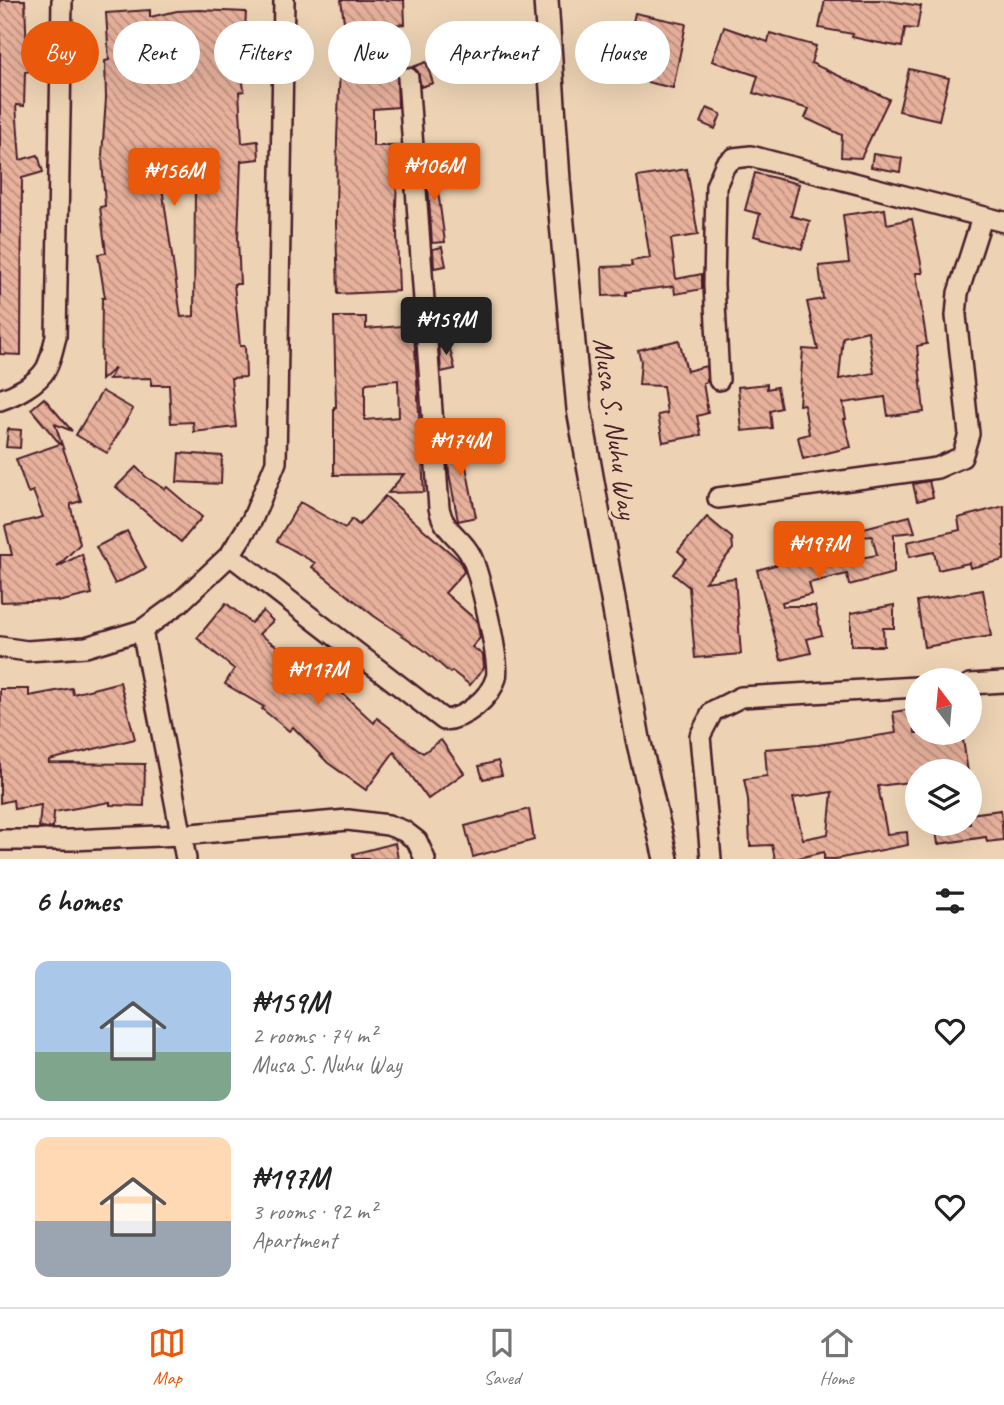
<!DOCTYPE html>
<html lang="en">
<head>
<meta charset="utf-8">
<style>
  body { margin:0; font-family:Caveat,sans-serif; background:#f2f2f2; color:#222; height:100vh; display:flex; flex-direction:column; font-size:26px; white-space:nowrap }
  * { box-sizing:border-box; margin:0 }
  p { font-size:23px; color:#767676 }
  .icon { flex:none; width:38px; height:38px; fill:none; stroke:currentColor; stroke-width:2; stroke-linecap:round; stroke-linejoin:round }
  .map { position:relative; height:859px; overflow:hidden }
  .side { display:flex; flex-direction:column; background:#fff; flex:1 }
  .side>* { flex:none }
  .banner { position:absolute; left:21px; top:21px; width:962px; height:63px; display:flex; gap:14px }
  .needle { width:46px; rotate:344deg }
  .buttons { position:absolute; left:905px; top:668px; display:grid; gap:14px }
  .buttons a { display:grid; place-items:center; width:77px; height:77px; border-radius:50%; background:#fff; box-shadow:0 7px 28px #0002; font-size:35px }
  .price { position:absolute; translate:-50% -60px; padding:0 16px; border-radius:7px; background:#ea580c; color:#fff; font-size:23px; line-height:46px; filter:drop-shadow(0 2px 4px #0008) }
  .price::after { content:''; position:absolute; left:50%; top:42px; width:21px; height:16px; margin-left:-10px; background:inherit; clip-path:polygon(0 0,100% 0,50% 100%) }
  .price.on { background:#222; color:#fff }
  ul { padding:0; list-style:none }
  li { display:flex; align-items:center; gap:21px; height:175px; padding:0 35px }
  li+li { border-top:2px solid #e0e0e0 }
  li span { display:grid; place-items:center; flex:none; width:196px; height:140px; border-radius:14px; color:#555 }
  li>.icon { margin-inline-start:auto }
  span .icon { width:84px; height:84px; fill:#fffc; stroke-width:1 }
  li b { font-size:30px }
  h2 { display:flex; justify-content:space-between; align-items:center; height:84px; padding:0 35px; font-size:30px }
  .pill { padding:0 24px; border-radius:32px; background:#fff; box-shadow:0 7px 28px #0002; font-size:24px; line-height:63px }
  .pill.on { background:#ea580c; color:#fff }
  .tabs { display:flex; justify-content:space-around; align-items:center; height:98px; border-top:2px solid #e0e0e0; background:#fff; font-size:19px; color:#767676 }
  .tabs a { display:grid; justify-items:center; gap:4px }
  .tabs .on { color:#ea580c }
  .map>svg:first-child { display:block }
  .building { fill:url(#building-back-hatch); stroke:#4a1f2b; stroke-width:2; fill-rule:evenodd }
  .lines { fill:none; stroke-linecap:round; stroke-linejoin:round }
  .minor-casing { stroke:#4a1f2b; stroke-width:24 }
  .tertiary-casing { stroke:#4a1f2b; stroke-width:28 }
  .minor { stroke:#edd3b4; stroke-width:19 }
  .tertiary { stroke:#edd3b4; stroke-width:23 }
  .labels { text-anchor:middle; stroke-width:6; stroke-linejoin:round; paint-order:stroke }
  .street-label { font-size:28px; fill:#4a1f2b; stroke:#edd3b4 }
</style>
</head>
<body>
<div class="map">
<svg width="1004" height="859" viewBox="0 0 1004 859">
  <defs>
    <pattern id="building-back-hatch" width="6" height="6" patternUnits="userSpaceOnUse" patternTransform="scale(1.75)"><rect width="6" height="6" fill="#e7b19c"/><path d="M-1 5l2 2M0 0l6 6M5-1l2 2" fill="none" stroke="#bd8f7f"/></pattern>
  </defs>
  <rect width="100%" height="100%" fill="#edd3b4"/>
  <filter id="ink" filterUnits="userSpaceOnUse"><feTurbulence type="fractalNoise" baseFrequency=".0143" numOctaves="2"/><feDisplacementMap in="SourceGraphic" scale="14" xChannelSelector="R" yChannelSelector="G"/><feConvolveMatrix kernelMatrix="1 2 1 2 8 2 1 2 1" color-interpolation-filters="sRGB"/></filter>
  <g filter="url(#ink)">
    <g class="building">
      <path d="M 0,0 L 25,0 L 27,56 L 40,54 L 42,69 L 25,72 L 24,106 L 16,105 L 20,160 L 38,155 L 43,172 L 22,178 L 21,355 L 0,354 Z"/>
      <path d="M 341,0 L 404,0 L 405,24 L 376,26 L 375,55 L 396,53 L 398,107 L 373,109 L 373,146 L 398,146 L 396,205 L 399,291 L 338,294 L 336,224 L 337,138 L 341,43 L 347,43 Z"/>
      <path d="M 825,0 L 883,0 L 921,6 L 917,29 L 905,28 L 902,47 L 874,42 L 852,37 L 853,34 L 819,28 Z"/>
      <path d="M 150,10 L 150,17 L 177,11 L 199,10 L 246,12 L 244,46 L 239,46 L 244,91 L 239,92 L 242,143 L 258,141 L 259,159 L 241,161 L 238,238 L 240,284 L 234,284 L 240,346 L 245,346 L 246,377 L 231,378 L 236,427 L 194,432 L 193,422 L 171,423 L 169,385 L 151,385 L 151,378 L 109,379 L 115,368 L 101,380 L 102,298 L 105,298 L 98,254 L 106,253 L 100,207 L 105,206 L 102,156 L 106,98 L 105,61 L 109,60 L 106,13 ZM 162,187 L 195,188 L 194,316 L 181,317 Z"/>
      <path d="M 635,13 L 686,24 L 673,88 L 621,76 Z"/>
      <path d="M 724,27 L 768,42 L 770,33 L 816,46 L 811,63 L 889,99 L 861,158 L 841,157 L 842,135 L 805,118 L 809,109 L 753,93 L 758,76 L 712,61 Z"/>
      <path d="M 426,62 L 433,83 L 421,87 L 418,72 L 413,67 Z"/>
      <path d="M 909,69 L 949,78 L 939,120 L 899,111 Z"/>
      <path d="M 707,108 L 721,114 L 715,129 L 701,123 Z"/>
      <path d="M 873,154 L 902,158 L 900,172 L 871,167 Z"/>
      <path d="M 433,155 L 445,242 L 432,243 L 426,156 Z"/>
      <path d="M 687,169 L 698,235 L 671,239 L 676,279 L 702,274 L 702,289 L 675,294 L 674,286 L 626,292 L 626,295 L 603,296 L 602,267 L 632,266 L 631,261 L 650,258 L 637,177 Z"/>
      <path d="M 755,173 L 799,184 L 791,216 L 810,221 L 802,249 L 754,236 L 760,214 L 745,210 Z"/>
      <path d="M 885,209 L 887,224 L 912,219 L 923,273 L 916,273 L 927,344 L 917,346 L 924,412 L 888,416 L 885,397 L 843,403 L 846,419 L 844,419 L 851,447 L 803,459 L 798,437 L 809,434 L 804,404 L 799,405 L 803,349 L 818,350 L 807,302 L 823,299 L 819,266 L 849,263 L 843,215 ZM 868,331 L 874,373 L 839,379 L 843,337 Z"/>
      <path d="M 442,247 L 446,266 L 434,268 L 433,249 Z"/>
      <path d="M 334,317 L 366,317 L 366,329 L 401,326 L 401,318 L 413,318 L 424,492 L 388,493 L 404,474 L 334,475 L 334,407 L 336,407 ZM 398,380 L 399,417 L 365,420 L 365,385 L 367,383 Z"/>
      <path d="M 679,340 L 687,371 L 706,366 L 707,382 L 703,383 L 708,413 L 697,416 L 701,435 L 663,442 L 658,415 L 667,413 L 663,386 L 639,385 L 641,361 L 638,350 Z"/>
      <path d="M 448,341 L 455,369 L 441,372 L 439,343 Z"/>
      <path d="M 767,384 L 767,389 L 777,387 L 781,408 L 770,411 L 772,428 L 742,431 L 738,387 Z"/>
      <path d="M 102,391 L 133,409 L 107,453 L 76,435 Z"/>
      <path d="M 44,398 L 72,431 L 55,424 L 81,501 L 71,504 L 71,508 L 80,544 L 57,567 L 82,554 L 92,594 L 58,602 L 58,600 L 1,602 L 0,555 L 12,555 L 5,526 L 43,517 L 33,491 L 28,493 L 16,459 L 60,444 L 31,409 Z"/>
      <path d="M 8,429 L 21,430 L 20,448 L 6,447 Z"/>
      <path d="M 459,431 L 476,517 L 458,521 L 449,473 L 446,434 Z"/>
      <path d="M 179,453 L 222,456 L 221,484 L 177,482 Z"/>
      <path d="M 136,467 L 146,477 L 165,489 L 167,487 L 202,517 L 181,542 L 116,487 Z"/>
      <path d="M 929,481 L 933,497 L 917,501 L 913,484 Z"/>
      <path d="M 385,496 L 460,561 L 464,572 L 445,593 L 477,621 L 480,638 L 472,647 L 483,655 L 484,668 L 470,685 L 452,671 L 450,673 L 424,650 L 374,616 L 312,567 L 315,563 L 277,541 L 300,502 L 345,528 L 352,519 L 359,525 Z"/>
      <path d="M 1004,506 L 1004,560 L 970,568 L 969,563 L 938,570 L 934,552 L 909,557 L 907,542 L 960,530 L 958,518 Z"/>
      <path d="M 910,516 L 915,532 L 894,534 L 894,573 L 849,585 L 847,574 L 809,583 L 812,594 L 782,602 L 783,606 L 815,606 L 822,635 L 807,639 L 811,653 L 781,660 L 757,570 L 786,562 L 781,542 L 823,530 L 832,563 L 877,555 L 872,536 L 861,537 L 860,529 Z"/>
      <path d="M 707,517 L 732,538 L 733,549 L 705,582 L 735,578 L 741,654 L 695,658 L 689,587 L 673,574 L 686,558 L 678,551 Z"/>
      <path d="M 127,531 L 146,568 L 115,584 L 96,547 Z"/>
      <path d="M 983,590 L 991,636 L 924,647 L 917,601 Z"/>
      <path d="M 226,603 L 251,623 L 263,611 L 273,621 L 259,634 L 300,662 L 301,660 L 342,693 L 374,723 L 377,718 L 423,753 L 441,740 L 464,773 L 428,799 L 394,752 L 366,790 L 328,763 L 293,727 L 289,731 L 262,709 L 264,707 L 225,684 L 234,669 L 197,638 Z"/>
      <path d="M 894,605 L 894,628 L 883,628 L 884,646 L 851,646 L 851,613 Z"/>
      <path d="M 120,682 L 135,739 L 49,760 L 49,763 L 145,764 L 144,806 L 110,805 L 110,802 L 54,812 L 53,828 L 47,828 L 39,827 L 41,805 L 14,809 L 13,800 L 0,803 L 0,689 L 29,689 L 29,696 L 72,688 L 73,694 Z"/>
      <path d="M 912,709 L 915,733 L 962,733 L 968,772 L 917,772 L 917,781 L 878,786 L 887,834 L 907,832 L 908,845 L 836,859 L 824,859 L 824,852 L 794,859 L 775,859 L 772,845 L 750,846 L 748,799 L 744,779 L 767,776 L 765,749 L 818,745 L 896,733 L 893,712 ZM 832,792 L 828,834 L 803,839 L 793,798 Z"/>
      <path d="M 498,761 L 502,775 L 483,779 L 479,766 Z"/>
      <path d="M 529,809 L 534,840 L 473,857 L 465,826 Z"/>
      <path d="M 1001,810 L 1003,840 L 987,842 L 986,837 L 938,844 L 935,824 L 970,824 L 970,814 Z"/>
      <path d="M 395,843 L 398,859 L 354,859 L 353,854 Z"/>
    </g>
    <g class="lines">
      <defs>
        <g id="minor">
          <path d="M 719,380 L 714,285 L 716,186 L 725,165 L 734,158 L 751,156 L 1004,222"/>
          <path d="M 0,400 C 15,395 37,384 46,369 C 51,360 53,347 56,337 L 62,0"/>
          <path d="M 718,498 L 937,468 L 962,457 L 969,434 L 956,316 L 958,293 L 982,218"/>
          <path d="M 230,555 L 444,720 C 465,719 490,698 496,678 C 501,663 479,572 471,556 C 461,536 444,533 439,508 L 408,78"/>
          <path d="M 142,630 L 186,859"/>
          <path d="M 0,647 L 27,651 L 86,647 L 142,630 L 179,603 L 230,555 L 252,520 L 276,462 L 284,0"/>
          <path d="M 970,684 L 1004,682"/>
          <path d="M 0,840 L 72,840 L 180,835 L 348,820 L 388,825 L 404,831 L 417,841 L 425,859"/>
          <path d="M 711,859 L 700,736 L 713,711 L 741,697 L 917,687"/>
        </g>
        <path id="tertiary" d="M 546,0 L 558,180 L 579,409 L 638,739 L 666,859"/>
      </defs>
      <use href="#minor" class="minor-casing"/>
      <use href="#tertiary" class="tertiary-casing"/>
      <use href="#minor" class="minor"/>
      <use href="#tertiary" class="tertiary"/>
    </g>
  </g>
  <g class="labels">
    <g class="street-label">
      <text transform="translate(616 428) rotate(82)" y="10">Musa S. Nuhu Way</text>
    </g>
  </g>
</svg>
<div class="buttons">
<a><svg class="needle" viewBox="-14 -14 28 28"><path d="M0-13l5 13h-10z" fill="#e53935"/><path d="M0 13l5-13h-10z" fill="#767676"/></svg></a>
<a><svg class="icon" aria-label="layers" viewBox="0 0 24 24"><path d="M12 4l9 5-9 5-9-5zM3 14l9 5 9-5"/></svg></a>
</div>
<b class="price" style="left:434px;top:203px">₦106M</b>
<b class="price" style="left:174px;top:208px">₦156M</b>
<b class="price on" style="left:446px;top:357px">₦159M</b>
<b class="price" style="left:460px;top:478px">₦174M</b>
<b class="price" style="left:819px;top:581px">₦197M</b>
<b class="price" style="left:318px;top:707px">₦117M</b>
<div class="banner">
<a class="pill on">Buy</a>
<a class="pill">Rent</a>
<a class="pill">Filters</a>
<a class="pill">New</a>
<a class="pill">Apartment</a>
<a class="pill">House</a>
</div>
</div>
<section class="side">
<h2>6 homes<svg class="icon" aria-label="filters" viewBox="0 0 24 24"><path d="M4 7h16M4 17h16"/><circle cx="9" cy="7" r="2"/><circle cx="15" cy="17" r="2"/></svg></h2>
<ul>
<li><span style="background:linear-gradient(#a9c7e8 65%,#7fa58c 0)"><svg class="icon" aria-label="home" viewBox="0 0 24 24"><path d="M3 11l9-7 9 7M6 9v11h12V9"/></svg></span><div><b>₦159M</b><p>2 rooms · 74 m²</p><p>Musa S. Nuhu Way</p></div><svg class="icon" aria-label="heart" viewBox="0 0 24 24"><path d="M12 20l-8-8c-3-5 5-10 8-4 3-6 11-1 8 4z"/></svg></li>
<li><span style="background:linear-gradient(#ffd9b3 60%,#9aa5b1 0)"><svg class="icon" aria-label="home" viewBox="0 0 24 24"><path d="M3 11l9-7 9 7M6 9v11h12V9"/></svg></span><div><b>₦197M</b><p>3 rooms · 92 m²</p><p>Apartment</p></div><svg class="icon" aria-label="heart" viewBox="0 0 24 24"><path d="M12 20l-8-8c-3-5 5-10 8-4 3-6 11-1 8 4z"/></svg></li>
</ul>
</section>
<nav class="tabs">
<a class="on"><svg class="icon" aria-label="map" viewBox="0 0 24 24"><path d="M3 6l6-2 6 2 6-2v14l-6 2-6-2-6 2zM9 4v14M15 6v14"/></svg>Map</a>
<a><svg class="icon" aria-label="saved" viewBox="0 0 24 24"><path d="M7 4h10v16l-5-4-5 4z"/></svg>Saved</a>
<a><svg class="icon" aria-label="home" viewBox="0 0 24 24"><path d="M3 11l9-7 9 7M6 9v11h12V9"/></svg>Home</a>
</nav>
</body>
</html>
